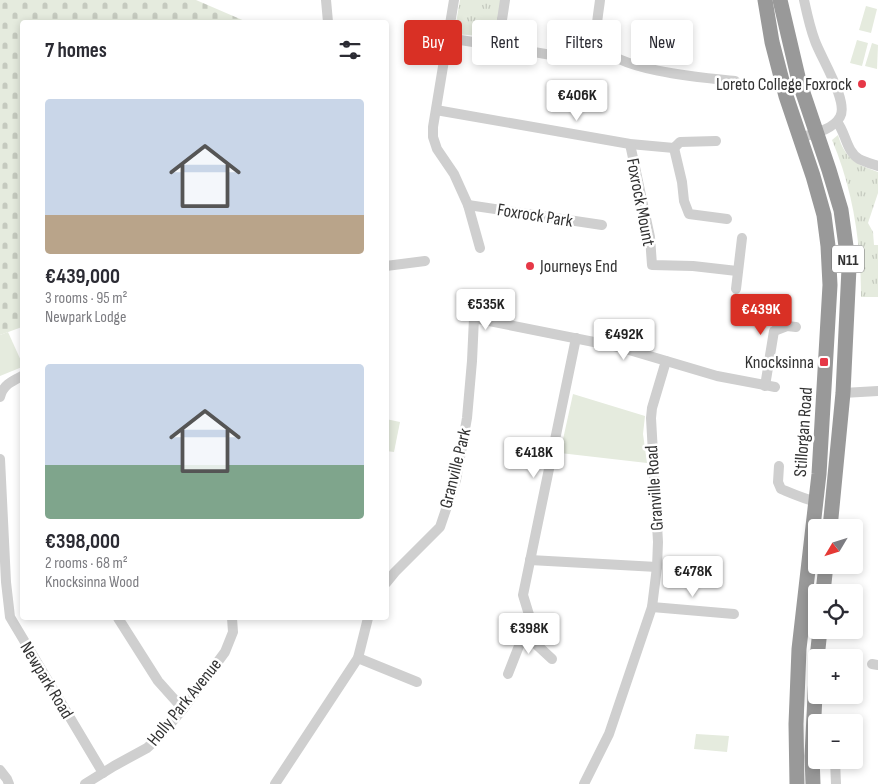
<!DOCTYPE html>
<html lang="en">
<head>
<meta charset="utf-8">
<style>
  body { margin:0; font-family:"Sofia Sans Condensed",sans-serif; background:#f7f7f7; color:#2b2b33; height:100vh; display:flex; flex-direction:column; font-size:19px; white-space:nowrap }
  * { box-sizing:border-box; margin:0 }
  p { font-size:16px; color:#7c7c81 }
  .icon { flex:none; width:28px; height:28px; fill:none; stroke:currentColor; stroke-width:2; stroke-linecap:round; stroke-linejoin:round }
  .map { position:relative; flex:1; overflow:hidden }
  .side { position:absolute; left:20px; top:20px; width:369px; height:600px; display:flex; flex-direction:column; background:#fff; border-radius:5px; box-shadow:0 2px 8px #0003 }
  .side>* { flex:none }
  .banner { position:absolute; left:404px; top:20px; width:399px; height:45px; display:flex; gap:10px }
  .needle { width:32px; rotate:232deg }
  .buttons { position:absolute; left:808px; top:519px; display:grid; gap:10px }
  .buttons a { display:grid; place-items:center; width:55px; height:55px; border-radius:5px; background:#fff; box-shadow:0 2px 8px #0003; font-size:25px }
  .price { position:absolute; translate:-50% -42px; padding:0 11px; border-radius:5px; background:#fff; color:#222; font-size:16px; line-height:32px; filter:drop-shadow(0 1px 2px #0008) }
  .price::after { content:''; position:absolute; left:50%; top:30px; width:15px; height:11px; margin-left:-8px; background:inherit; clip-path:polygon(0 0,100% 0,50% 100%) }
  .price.current { background:#d93025; color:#fff }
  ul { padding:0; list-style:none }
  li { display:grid; align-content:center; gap:10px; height:265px; padding:0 25px }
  li span { display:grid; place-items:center; height:155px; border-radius:5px; color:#555 }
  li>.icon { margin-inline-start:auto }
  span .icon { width:90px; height:90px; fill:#fffc; stroke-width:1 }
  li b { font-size:21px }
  h2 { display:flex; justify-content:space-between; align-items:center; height:60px; padding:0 25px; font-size:21px }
  .pill { padding:0 18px; border-radius:5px; background:#fff; box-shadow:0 2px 8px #0003; font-size:18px; line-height:45px }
  .pill.current { background:#d93025; color:#fff }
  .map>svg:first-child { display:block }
  .grass { fill:url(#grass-tufts) }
  .cemetery { fill:url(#cemetery-stones) }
  .park { fill:#e5ebde }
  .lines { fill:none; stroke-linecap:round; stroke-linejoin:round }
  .minor { stroke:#cfcfcf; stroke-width:10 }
  .highway { stroke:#999; stroke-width:15 }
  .poi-dot { fill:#e63847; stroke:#fff; stroke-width:2 }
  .labels { text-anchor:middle; stroke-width:5; stroke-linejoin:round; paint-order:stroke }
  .shield { fill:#fff; stroke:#707070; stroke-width:1 }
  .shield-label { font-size:16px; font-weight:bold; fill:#323232 }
  .poi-label { font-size:18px; fill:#323232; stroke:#fff; text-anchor:end }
  .street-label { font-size:18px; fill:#323232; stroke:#fff }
</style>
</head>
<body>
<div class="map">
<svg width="878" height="784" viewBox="0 0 878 784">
  <defs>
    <pattern id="grass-tufts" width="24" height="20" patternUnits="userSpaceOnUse" patternTransform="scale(1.25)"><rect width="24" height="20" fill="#e5ebde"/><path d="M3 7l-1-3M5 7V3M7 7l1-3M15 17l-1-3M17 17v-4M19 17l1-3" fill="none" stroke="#c5cabf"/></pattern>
    <pattern id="cemetery-stones" width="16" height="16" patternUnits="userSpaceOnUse" patternTransform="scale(1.25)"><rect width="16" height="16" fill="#e5ebde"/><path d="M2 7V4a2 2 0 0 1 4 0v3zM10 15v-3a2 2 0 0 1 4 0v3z" fill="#c5cabf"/></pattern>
  </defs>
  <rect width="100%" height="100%" fill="#fff"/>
  <g class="grass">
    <path d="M 460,0 L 501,0 L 496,37 L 454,34 Z"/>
    <path d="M 838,135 C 845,159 856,164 878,172 L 878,193 L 868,223 L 873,232 L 874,245 L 878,245 L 878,297 L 861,297 C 861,242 853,190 832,140 Z"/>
  </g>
  <path class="cemetery" d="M 0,0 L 196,0 L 247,22 L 22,22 L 22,327 L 0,335 Z"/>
  <g class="park">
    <path d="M 866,6 L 877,9 L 871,33 L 859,30 Z"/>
    <path d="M 857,40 L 868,43 L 862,66 L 850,63 Z"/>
    <path d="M 872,43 L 878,45 L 877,69 L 865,66 Z"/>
    <path d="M 8,332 L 22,363 L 22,367 L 0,376 L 0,335 Z"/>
    <path d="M 573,394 L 645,416 L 643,434 L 647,463 L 560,453 Z"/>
    <path d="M 386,419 L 400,422 L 394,452 L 386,451 Z"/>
    <path d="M 696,734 L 729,736 L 727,752 L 694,749 Z"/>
  </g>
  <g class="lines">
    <g class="minor">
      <path d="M 326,0 L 328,22"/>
      <path d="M 454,0 L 433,127 L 433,137 L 437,149 L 454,174 L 468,205 L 480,248"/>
      <path d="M 600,0 C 599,11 593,36 600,45 C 617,71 705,78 735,81"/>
      <path d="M 448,38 L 498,46 L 575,59"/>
      <path d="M 498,46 L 505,0"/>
      <path d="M 436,110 L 630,144 L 674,148 L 680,142 L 716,141"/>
      <path d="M 837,122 C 846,133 846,151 859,159 C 865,162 872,164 878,166"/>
      <path d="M 799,138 C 812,134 833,130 840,117 C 849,102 821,58 815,41 C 810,28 807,14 804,0"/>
      <path d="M 630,144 L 650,237 L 652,265 L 693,266 L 737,271"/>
      <path d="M 674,148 L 682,182 L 684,201 L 689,214 L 727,219"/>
      <path d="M 468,205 L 602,225"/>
      <path d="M 386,266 L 425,261"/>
      <path d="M 736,289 L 742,238"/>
      <path d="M 474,318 L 619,347 L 717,376 L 775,387"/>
      <path d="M 765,386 L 774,331 L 787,326 L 796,327"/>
      <path d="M 843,393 L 878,391"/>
      <path d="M 0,397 C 3,385 12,381 22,376"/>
      <path d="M 0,459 L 6,582 L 10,617 L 103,773"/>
      <path d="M 779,466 L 778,482 L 781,489 C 793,494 804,499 817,502"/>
      <path d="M 530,560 L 657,567"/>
      <path d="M 386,583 L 395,572 L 440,527 L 456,480 L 467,418 L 472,361 L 474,318 L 472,301"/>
      <path d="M 652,607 L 734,614"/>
      <path d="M 118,618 L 158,681 L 183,709"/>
      <path d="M 524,633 L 552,659"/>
      <path d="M 358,658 L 417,682"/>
      <path d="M 872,664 L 878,665"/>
      <path d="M 508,674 L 530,618 L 523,595 L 576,338"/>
      <path d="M 835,760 L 836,784"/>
      <path d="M 0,770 L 7,779 L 9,784"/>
      <path d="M 85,784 L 114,766 L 147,748 L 160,736 L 183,709 L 225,652 L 233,632 L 232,618"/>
      <path d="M 275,784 L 358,658 L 368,618"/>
      <path d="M 584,784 L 609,734 L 652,607 L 657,567 L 658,542 L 651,418 L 652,408 L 666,361"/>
    </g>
    <g class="highway">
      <path d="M 765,0 L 772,42 L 786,96 L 813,176 L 824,215 L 828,246 L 830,285 L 819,474 L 799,649 L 796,724 L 797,784"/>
      <path d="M 780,0 L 799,81 L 829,170 L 841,210 L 849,268 L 843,393 L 830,528"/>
      <path d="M 823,592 L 826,565"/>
      <path d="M 817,658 L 820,630"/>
      <path d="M 813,784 L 812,756 L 816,675"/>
    </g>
  </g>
  <g class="poi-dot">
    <circle cx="862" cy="84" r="5"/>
    <circle cx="530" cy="266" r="5"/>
    <rect x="819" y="357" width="10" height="10" rx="2.5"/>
  </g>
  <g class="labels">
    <rect class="shield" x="832" y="245.5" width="32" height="27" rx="4"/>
    <g class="shield-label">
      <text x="848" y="265">N11</text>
    </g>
    <g class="poi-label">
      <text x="852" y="90">Loreto College Foxrock</text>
      <text x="540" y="272" text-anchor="start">Journeys End</text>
      <text x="814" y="368">Knocksinna</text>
    </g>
    <g class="street-label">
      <text transform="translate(641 202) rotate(79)" y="6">Foxrock Mount</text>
      <text transform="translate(535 215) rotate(9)" y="6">Foxrock Park</text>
      <text transform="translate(803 432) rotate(-86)" y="6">Stillorgan Road</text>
      <text transform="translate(455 468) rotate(-76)" y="6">Granville Park</text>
      <text transform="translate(654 488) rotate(-94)" y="6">Granville Road</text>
      <text transform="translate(47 680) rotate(59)" y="6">Newpark Road</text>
      <text transform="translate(184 702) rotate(-51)" y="6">Holly Park Avenue</text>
    </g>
  </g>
</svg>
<div class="buttons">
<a><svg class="needle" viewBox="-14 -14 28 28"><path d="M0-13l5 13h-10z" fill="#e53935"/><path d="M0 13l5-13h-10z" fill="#7c7c81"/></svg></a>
<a><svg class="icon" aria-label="locate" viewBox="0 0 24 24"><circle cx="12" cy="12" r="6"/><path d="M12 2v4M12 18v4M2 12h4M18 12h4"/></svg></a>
<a>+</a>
<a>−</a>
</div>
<b class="price" style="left:577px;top:122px">€406K</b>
<b class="price" style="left:486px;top:331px">€535K</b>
<b class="price current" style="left:761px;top:336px">€439K</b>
<b class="price" style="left:624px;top:361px">€492K</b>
<b class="price" style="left:534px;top:479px">€418K</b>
<b class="price" style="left:693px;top:598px">€478K</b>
<b class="price" style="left:529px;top:655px">€398K</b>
<div class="banner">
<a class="pill current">Buy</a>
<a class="pill">Rent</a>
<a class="pill">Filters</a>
<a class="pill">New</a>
</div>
<section class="side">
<h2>7 homes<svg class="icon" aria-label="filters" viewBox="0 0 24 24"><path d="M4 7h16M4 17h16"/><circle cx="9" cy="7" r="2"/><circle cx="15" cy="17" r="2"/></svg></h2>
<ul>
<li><span style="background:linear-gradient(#c9d6e8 75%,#b9a48a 0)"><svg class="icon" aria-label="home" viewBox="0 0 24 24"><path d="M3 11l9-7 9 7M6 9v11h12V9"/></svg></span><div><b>€439,000</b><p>3 rooms · 95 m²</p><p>Newpark Lodge</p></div></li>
<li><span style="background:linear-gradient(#c9d6e8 65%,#7fa58c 0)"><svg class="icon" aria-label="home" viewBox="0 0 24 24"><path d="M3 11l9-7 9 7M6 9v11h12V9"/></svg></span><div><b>€398,000</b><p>2 rooms · 68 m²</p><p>Knocksinna Wood</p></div></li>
</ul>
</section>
</div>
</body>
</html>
